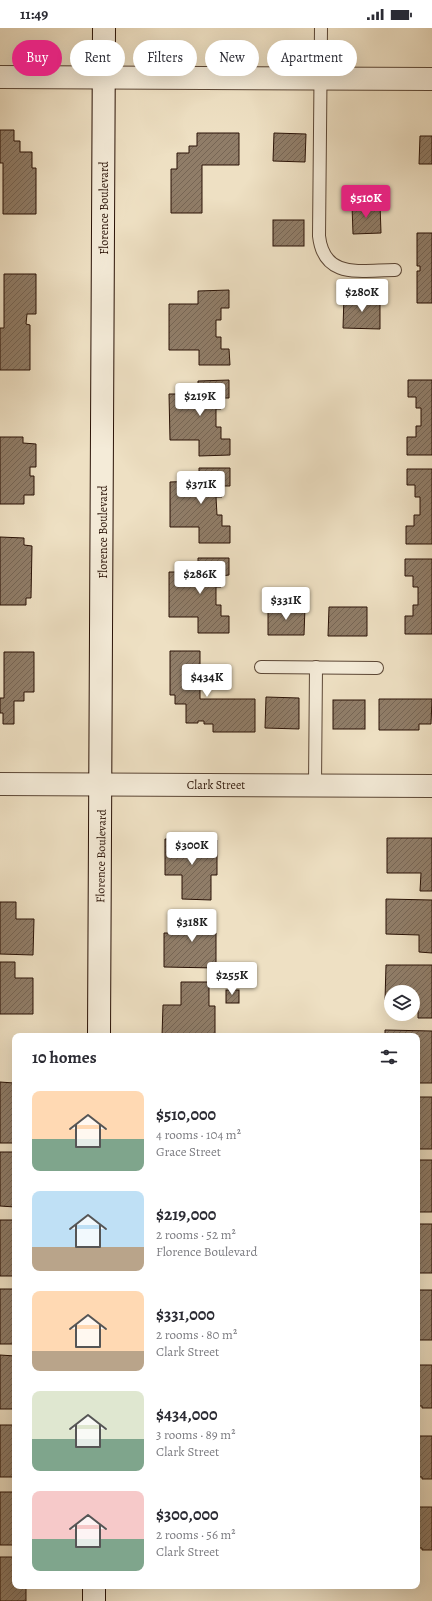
<!DOCTYPE html>
<html lang="en">
<head>
<meta charset="utf-8">
<style>
  body { margin:0; font-family:Alegreya,serif; background:#f2f2f3; color:#2b2b33; height:100vh; display:flex; flex-direction:column; font-size:15px; white-space:nowrap }
  * { box-sizing:border-box; margin:0 }
  p { font-size:13px; color:#7c7c81 }
  .icon { flex:none; width:22px; height:22px; fill:none; stroke:currentColor; stroke-width:2; stroke-linecap:round; stroke-linejoin:round }
  .map { position:relative; flex:1; overflow:hidden }
  .side { position:absolute; left:12px; top:1005px; width:408px; height:556px; display:flex; flex-direction:column; background:#fff; border-radius:8px; box-shadow:0 4px 16px #0002 }
  .side>* { flex:none }
  .banner { position:absolute; left:12px; top:12px; width:408px; height:36px; display:flex; gap:8px }
  .controls { position:absolute; left:384px; top:957px; display:grid; gap:8px }
  .controls a { display:grid; place-items:center; width:36px; height:36px; border-radius:50%; background:#fff; box-shadow:0 4px 16px #0002; font-size:20px }
  .price { position:absolute; translate:-50% -34px; padding:0 9px; border-radius:4px; background:#fff; color:#222; font-size:13px; line-height:26px; filter:drop-shadow(0 1px 2px #0008) }
  .price::after { content:''; position:absolute; left:50%; top:24px; width:12px; height:9px; margin-left:-6px; background:inherit; clip-path:polygon(0 0,100% 0,50% 100%) }
  .price.current { background:#db2777; color:#fff }
  ul { padding:0; list-style:none }
  li { display:flex; align-items:center; gap:12px; height:100px; padding:0 20px }
  li span { display:grid; place-items:center; flex:none; width:112px; height:80px; border-radius:8px; color:#555 }
  li>.icon { margin-inline-start:auto }
  span .icon { width:48px; height:48px; fill:#fffc; stroke-width:1 }
  li b { font-size:17px }
  h2 { display:flex; justify-content:space-between; align-items:center; height:48px; padding:0 20px; font-size:17px }
  .chip { padding:0 14px; border-radius:18px; background:#fff; box-shadow:0 4px 16px #0002; font-size:14px; line-height:36px }
  .chip.current { background:#db2777; color:#fff }
  .status { display:flex; justify-content:space-between; align-items:center; height:28px; padding:0 20px; background:#fff; direction:ltr }
  .status svg { height:11px; fill:currentColor }
  .map>svg:first-child { display:block }
  .building { fill:url(#building-hatch); stroke:#2a1206 }
  .lines { fill:none; stroke-linecap:round; stroke-linejoin:round }
  .lane-casing { stroke:#5b4635; stroke-width:14 }
  .street-casing { stroke:#5b4635; stroke-width:24 }
  .secondary-casing { stroke:#2a1206; stroke-width:24 }
  .lane { stroke:#f4ebd8; stroke-width:12 }
  .street { stroke:#f4ebd8; stroke-width:22 }
  .secondary { stroke:#f4ebd8; stroke-width:22 }
  .labels { text-anchor:middle; stroke-width:4; stroke-linejoin:round; paint-order:stroke }
  .street-label { font-size:12px; fill:#2a1206; stroke:#f4ebd8 }
</style>
</head>
<body>
<div class="status"><b>11:49</b><svg viewBox="0 0 49 12"><path d="M0 12V9h3v3zM5 12V6h3v6zM10 12V3h3v9zM15 12V0h3v12zM26 1h20v11H26zM47 4h2v5h-2z"/></svg></div>
<div class="map">
<svg width="432" height="1573" viewBox="0 0 432 1573">
  <defs>
    <pattern id="building-hatch" width="6" height="6" patternUnits="userSpaceOnUse"><rect width="6" height="6" fill="#907d68"/><path d="M-1 1l2-2M0 6l6-6M5 7l2-2" fill="none" stroke="#766554"/></pattern>
  </defs>
  <rect width="100%" height="100%" fill="#eee0c3"/>
  <filter id="stains"><feTurbulence type="fractalNoise" baseFrequency=".005" numOctaves="4"/><feColorMatrix values="0 0 0 0 .2 0 0 0 0 .09 0 0 0 0 .02 0 0 0 .5 -.17"/></filter>
  <radialGradient id="worn" r=".72"><stop offset=".6" stop-color="#630" stop-opacity="0"/><stop offset="1" stop-color="#630" stop-opacity=".3"/></radialGradient>
  <g class="building">
    <path d="M 0,102 L 14,102 L 14,113 L 20,113 L 20,124 L 32,124 L 32,140 L 36,140 L 36,186 L 3,186 L 3,135 L 0,135 Z"/>
    <path d="M 197,105 L 239,105 L 239,137 L 202,137 L 202,185 L 171,185 L 171,141 L 177,141 L 177,125 L 189,125 L 189,118 L 197,118 Z"/>
    <path d="M 274,105 L 306,106 L 305,134 L 273,133 Z"/>
    <path d="M 420,108 L 432,108 L 432,136 L 419,136 Z"/>
    <path d="M 380,176 L 381,205 L 353,206 L 352,177 Z"/>
    <rect x="273" y="192" width="31" height="26"/>
    <path d="M 417,205 L 432,205 L 432,275 L 417,275 L 417,243 L 420,243 L 420,238 L 417,238 Z"/>
    <path d="M 4,246 L 36,246 L 36,286 L 27,286 L 26,296 L 30,297 L 30,342 L 0,342 L 0,300 L 4,300 Z"/>
    <path d="M 229,262 L 229,280 L 221,280 L 221,292 L 216,292 L 216,309 L 221,309 L 221,321 L 229,321 L 230,337 L 199,337 L 199,322 L 169,322 L 169,276 L 198,276 L 198,263 Z"/>
    <path d="M 344,268 L 380,269 L 380,301 L 343,300 Z"/>
    <path d="M 229,352 L 229,370 L 221,370 L 221,381 L 216,381 L 216,399 L 221,399 L 221,411 L 230,411 L 230,427 L 199,428 L 199,412 L 170,412 L 169,366 L 198,366 L 198,353 Z"/>
    <path d="M 408,352 L 432,352 L 432,427 L 407,427 L 407,409 L 416,409 L 416,398 L 421,398 L 421,380 L 416,380 L 416,369 L 408,369 Z"/>
    <path d="M 0,409 L 23,409 L 23,415 L 36,416 L 36,439 L 30,439 L 30,448 L 34,448 L 34,467 L 24,467 L 24,476 L 0,476 Z"/>
    <path d="M 199,440 L 230,440 L 230,458 L 222,458 L 222,469 L 216,469 L 217,487 L 222,487 L 222,498 L 230,498 L 230,515 L 199,515 L 199,499 L 170,499 L 170,454 L 199,453 Z"/>
    <path d="M 407,441 L 432,441 L 432,516 L 406,516 L 406,498 L 414,498 L 414,487 L 420,487 L 420,469 L 415,469 L 415,457 L 407,457 Z"/>
    <path d="M 0,509 L 24,510 L 24,517 L 32,518 L 31,570 L 26,570 L 26,577 L 0,577 Z"/>
    <path d="M 198,530 L 229,530 L 229,547 L 221,548 L 221,559 L 216,559 L 216,577 L 221,577 L 221,588 L 229,588 L 229,605 L 198,605 L 198,589 L 169,589 L 169,544 L 198,544 Z"/>
    <path d="M 405,531 L 432,531 L 432,606 L 405,606 L 405,588 L 413,588 L 413,577 L 418,577 L 418,559 L 413,559 L 413,548 L 405,548 Z"/>
    <path d="M 268,578 L 305,579 L 304,607 L 268,607 Z"/>
    <path d="M 329,579 L 367,579 L 367,608 L 328,608 Z"/>
    <path d="M 170,623 L 200,623 L 200,671 L 255,671 L 255,704 L 213,704 L 213,696 L 204,696 L 204,693 L 198,693 L 198,695 L 186,695 L 186,676 L 175,676 L 175,667 L 170,667 Z"/>
    <path d="M 4,624 L 34,624 L 34,664 L 24,664 L 24,673 L 14,673 L 14,696 L 3,696 L 3,685 L 0,685 L 0,670 L 4,670 Z"/>
    <path d="M 266,669 L 299,670 L 299,701 L 265,700 Z"/>
    <path d="M 379,671 L 432,671 L 431,696 L 419,696 L 419,702 L 379,702 Z"/>
    <rect x="333" y="672" width="32" height="29"/>
    <path d="M 387,810 L 432,810 L 432,863 L 420,863 L 421,845 L 387,845 Z"/>
    <path d="M 165,811 L 217,812 L 217,847 L 211,847 L 211,872 L 182,871 L 182,847 L 165,847 Z"/>
    <path d="M 386,871 L 432,872 L 432,925 L 419,924 L 419,907 L 386,906 Z"/>
    <path d="M 0,874 L 16,874 L 16,891 L 34,891 L 33,927 L 0,926 Z"/>
    <path d="M 182,882 L 211,882 L 210,905 L 216,905 L 216,940 L 164,939 L 164,905 L 182,905 Z"/>
    <path d="M 0,934 L 15,934 L 15,950 L 33,950 L 33,986 L 0,986 Z"/>
    <path d="M 386,937 L 432,937 L 432,990 L 418,990 L 418,972 L 413,972 L 413,964 L 391,964 L 391,972 L 385,972 Z"/>
    <path d="M 181,954 L 209,954 L 209,978 L 215,978 L 215,1008 L 162,1008 L 163,977 L 181,977 Z"/>
    <rect x="226" y="962" width="13" height="13"/>
    <path d="M 385,1002 L 432,1003 L 432,1055 L 418,1055 L 417,1008 L 385,1008 Z"/>
    <path d="M 0,1054 L 14,1055 L 15,1115 L 0,1115 Z"/>
    <rect x="417" y="1069" width="15" height="52"/>
    <path d="M 0,1124 L 15,1124 L 15,1179 L 0,1178 Z"/>
    <rect x="417" y="1132" width="15" height="52"/>
    <rect x="0" y="1192" width="15" height="56"/>
    <rect x="417" y="1196" width="15" height="49"/>
    <rect x="0" y="1261" width="15" height="55"/>
    <rect x="417" y="1262" width="15" height="50"/>
    <path d="M 0,1327 L 15,1328 L 15,1381 L 0,1381 Z"/>
    <path d="M 417,1337 L 432,1337 L 432,1380 L 422,1380 L 422,1378 L 417,1378 Z"/>
    <rect x="0" y="1397" width="15" height="52"/>
    <path d="M 417,1408 L 432,1408 L 432,1451 L 422,1451 L 422,1449 L 417,1449 Z"/>
    <rect x="0" y="1464" width="15" height="53"/>
    <path d="M 417,1479 L 432,1479 L 432,1522 L 422,1522 L 422,1520 L 417,1520 Z"/>
    <path d="M 0,1529 L 15,1529 L 15,1558 L 26,1560 L 26,1573 L 0,1573 Z"/>
  </g>
  <g class="lines">
    <defs>
      <g id="lane">
        <path d="M 321,0 L 319,208 C 324,252 361,242 395,242"/>
        <path d="M 261,639 L 377,640"/>
        <path d="M 315,757 L 316,639"/>
      </g>
      <g id="street">
        <path d="M 0,49 L 432,51"/>
        <path d="M 0,756 L 432,758"/>
      </g>
      <g id="secondary">
        <path d="M 99,1008 L 104,0"/>
        <path d="M 94,1573 L 94,1558"/>
      </g>
    </defs>
    <use href="#lane" class="lane-casing"/>
    <use href="#street" class="street-casing"/>
    <use href="#secondary" class="secondary-casing"/>
    <use href="#lane" class="lane"/>
    <use href="#street" class="street"/>
    <use href="#secondary" class="secondary"/>
  </g>
  <g class="labels">
    <g class="street-label">
      <text transform="translate(104 180) rotate(-90)" y="4">Florence Boulevard</text>
      <text transform="translate(103 504) rotate(-90)" y="4">Florence Boulevard</text>
      <text x="216" y="761">Clark Street</text>
      <text transform="translate(101 828) rotate(-89)" y="4">Florence Boulevard</text>
    </g>
  </g>
  <rect width="100%" height="100%" filter="url(#stains)"/>
  <rect width="100%" height="100%" fill="url(#worn)"/>
</svg>
<div class="controls">
<a><svg class="icon" aria-label="layers" viewBox="0 0 24 24"><path d="M12 4l9 5-9 5-9-5zM3 14l9 5 9-5"/></svg></a>
</div>
<b class="price current" style="left:366px;top:191px">$510K</b>
<b class="price" style="left:362px;top:285px">$280K</b>
<b class="price" style="left:200px;top:389px">$219K</b>
<b class="price" style="left:201px;top:477px">$371K</b>
<b class="price" style="left:200px;top:567px">$286K</b>
<b class="price" style="left:286px;top:593px">$331K</b>
<b class="price" style="left:207px;top:670px">$434K</b>
<b class="price" style="left:192px;top:838px">$300K</b>
<b class="price" style="left:192px;top:915px">$318K</b>
<b class="price" style="left:232px;top:968px">$255K</b>
<div class="banner">
<a class="chip current">Buy</a>
<a class="chip">Rent</a>
<a class="chip">Filters</a>
<a class="chip">New</a>
<a class="chip">Apartment</a>
</div>
<section class="side">
<h2>10 homes<svg class="icon" aria-label="filters" viewBox="0 0 24 24"><path d="M4 7h16M4 17h16"/><circle cx="9" cy="7" r="2"/><circle cx="15" cy="17" r="2"/></svg></h2>
<ul>
<li><span style="background:linear-gradient(#ffd9b3 60%,#7fa58c 0)"><svg class="icon" aria-label="home" viewBox="0 0 24 24"><path d="M3 11l9-7 9 7M6 9v11h12V9"/></svg></span><div><b>$510,000</b><p>4 rooms · 104 m²</p><p>Grace Street</p></div></li>
<li><span style="background:linear-gradient(#bfe0f5 70%,#b9a48a 0)"><svg class="icon" aria-label="home" viewBox="0 0 24 24"><path d="M3 11l9-7 9 7M6 9v11h12V9"/></svg></span><div><b>$219,000</b><p>2 rooms · 52 m²</p><p>Florence Boulevard</p></div></li>
<li><span style="background:linear-gradient(#ffd9b3 75%,#b9a48a 0)"><svg class="icon" aria-label="home" viewBox="0 0 24 24"><path d="M3 11l9-7 9 7M6 9v11h12V9"/></svg></span><div><b>$331,000</b><p>2 rooms · 80 m²</p><p>Clark Street</p></div></li>
<li><span style="background:linear-gradient(#dfe7d0 60%,#7fa58c 0)"><svg class="icon" aria-label="home" viewBox="0 0 24 24"><path d="M3 11l9-7 9 7M6 9v11h12V9"/></svg></span><div><b>$434,000</b><p>3 rooms · 89 m²</p><p>Clark Street</p></div></li>
<li><span style="background:linear-gradient(#f6c9c9 60%,#7fa58c 0)"><svg class="icon" aria-label="home" viewBox="0 0 24 24"><path d="M3 11l9-7 9 7M6 9v11h12V9"/></svg></span><div><b>$300,000</b><p>2 rooms · 56 m²</p><p>Clark Street</p></div></li>
</ul>
</section>
</div>
</body>
</html>
